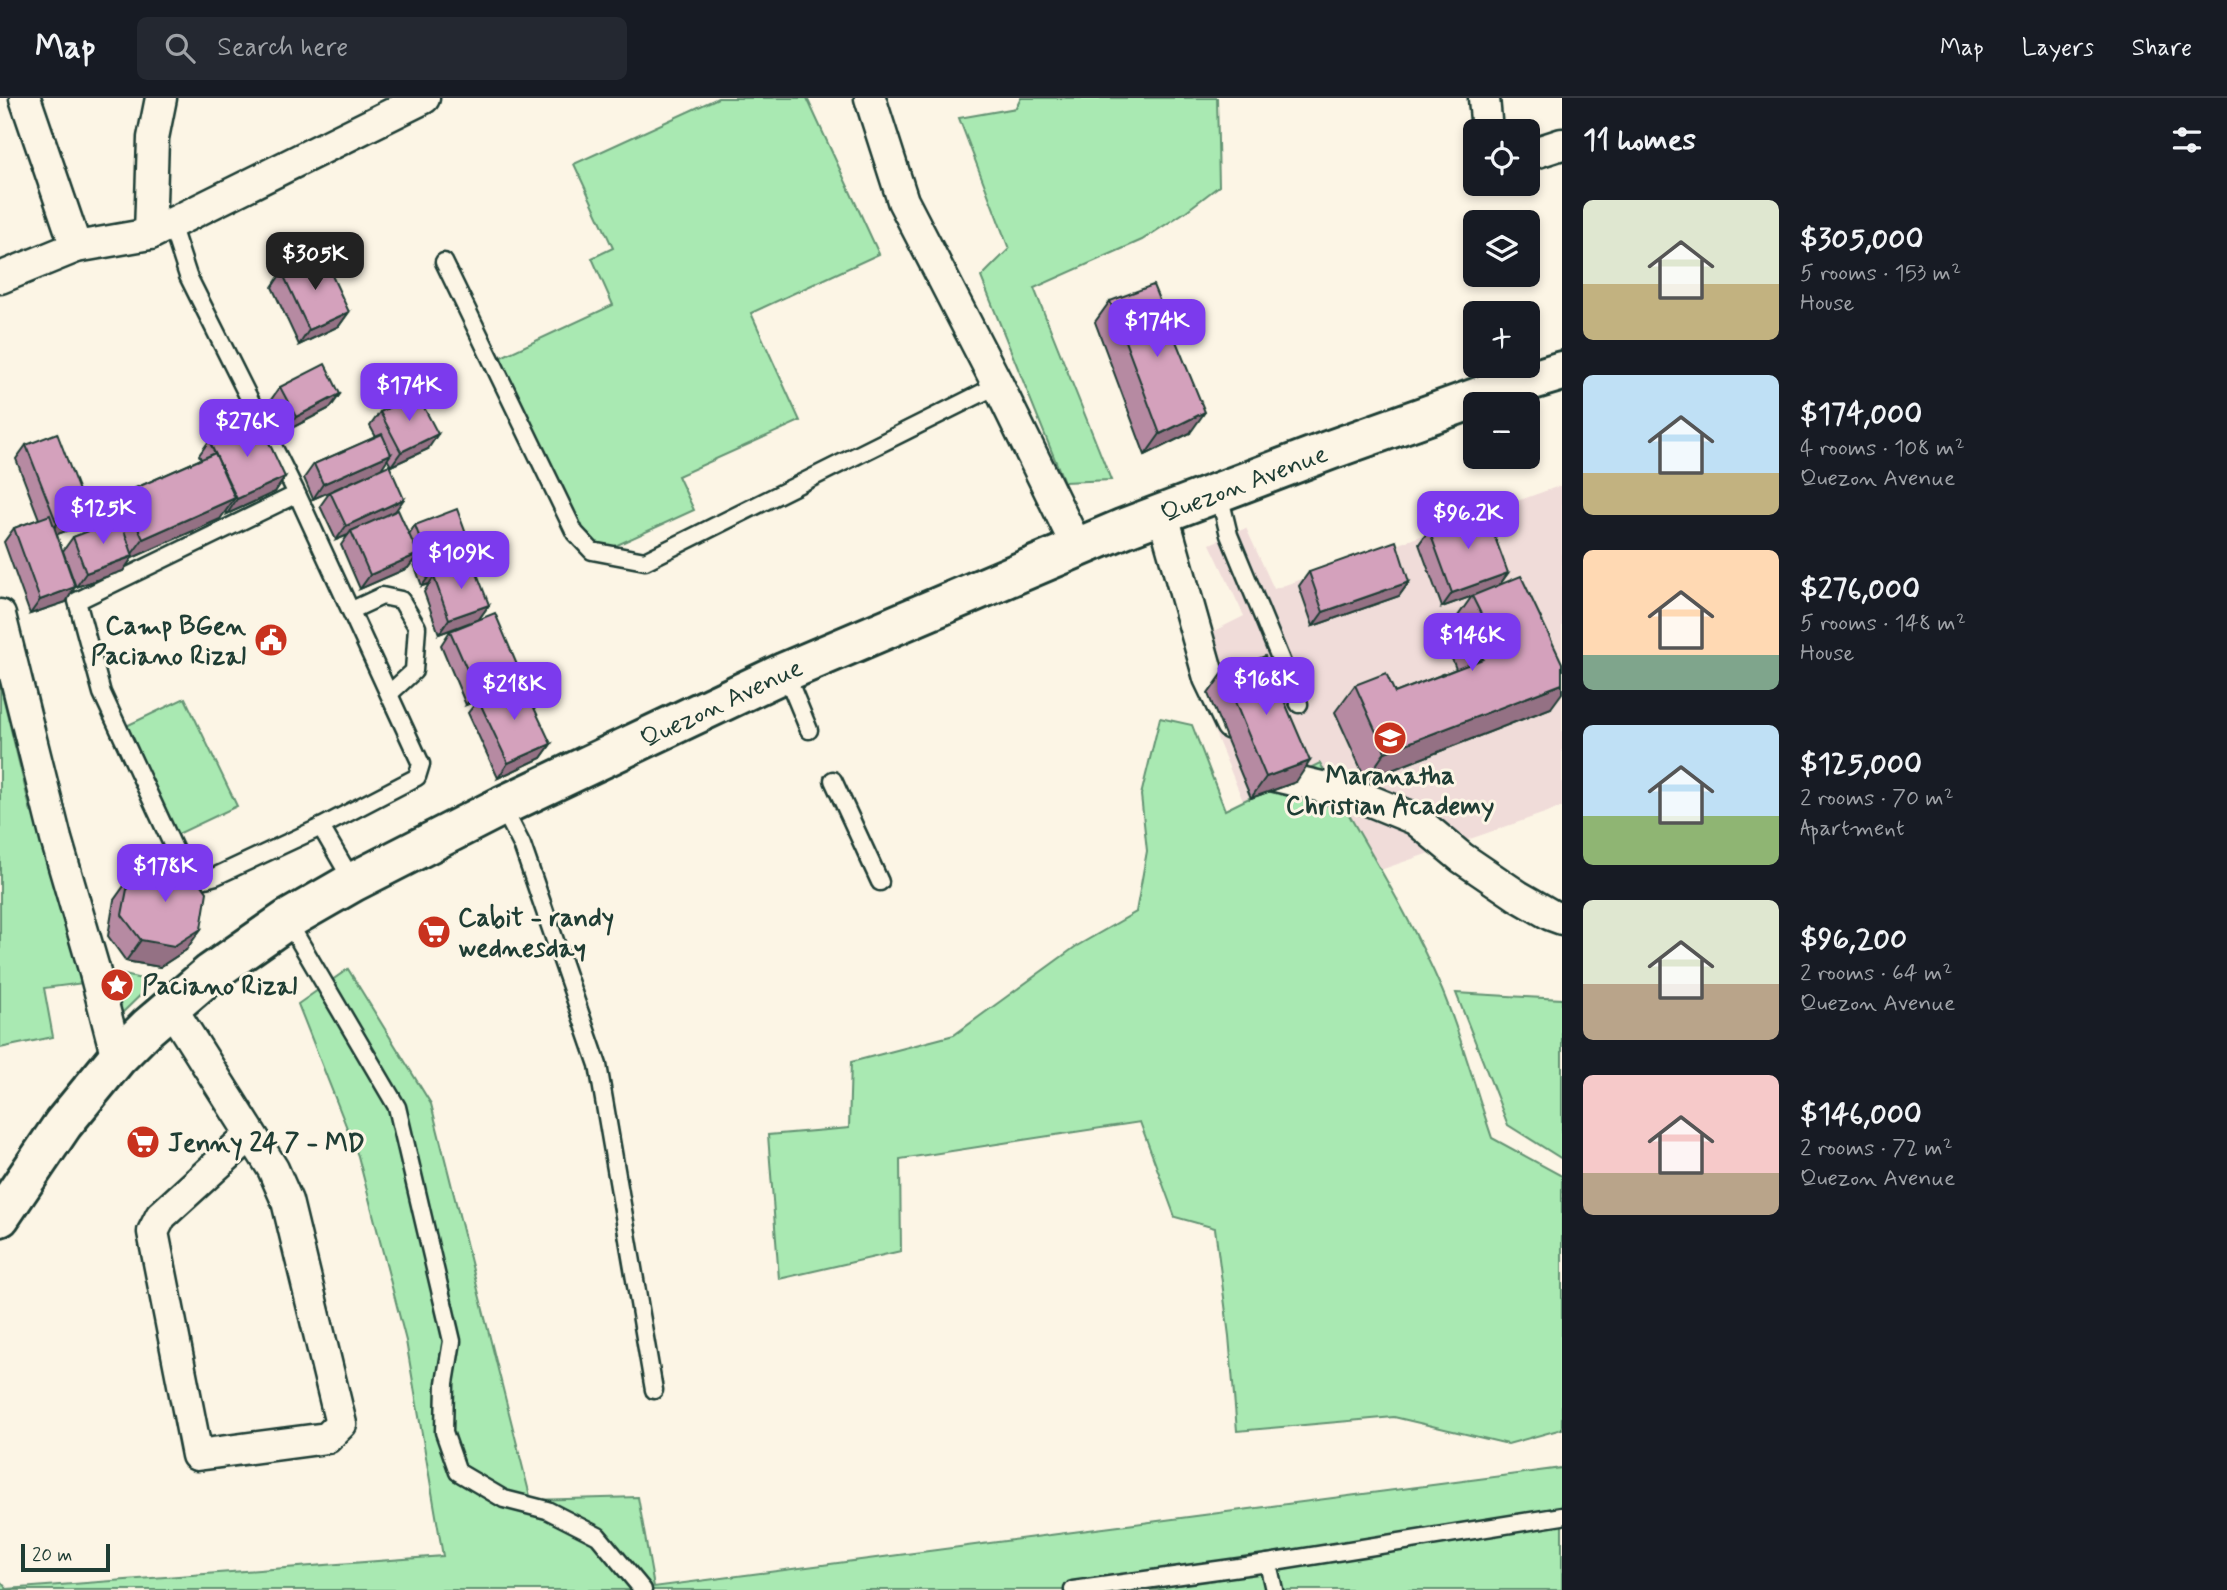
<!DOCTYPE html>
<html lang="en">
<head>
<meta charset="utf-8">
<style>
  body { margin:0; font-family:Mynerve,sans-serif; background:#242831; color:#f1f3f6; height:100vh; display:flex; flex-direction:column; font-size:26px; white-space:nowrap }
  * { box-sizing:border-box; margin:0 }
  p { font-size:23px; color:#9ea1a6 }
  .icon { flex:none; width:38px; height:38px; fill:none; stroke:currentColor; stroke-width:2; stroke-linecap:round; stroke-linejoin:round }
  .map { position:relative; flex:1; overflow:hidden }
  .side { display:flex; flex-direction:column; background:#171b24; width:665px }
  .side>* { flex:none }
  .buttons { position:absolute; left:1463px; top:21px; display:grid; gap:14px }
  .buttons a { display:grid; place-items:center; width:77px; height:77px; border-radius:10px; background:#171b24; box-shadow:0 4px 10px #0003; font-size:35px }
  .scale { position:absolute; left:21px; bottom:18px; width:89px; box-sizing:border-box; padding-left:7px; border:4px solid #1f3d34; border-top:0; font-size:19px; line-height:24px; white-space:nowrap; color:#1f3d34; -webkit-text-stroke:5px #fcf5e5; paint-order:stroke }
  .price { position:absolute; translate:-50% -60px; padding:0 16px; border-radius:14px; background:#7c3aed; color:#fff; font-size:23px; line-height:46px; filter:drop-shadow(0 2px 4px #0008) }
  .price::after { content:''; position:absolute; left:50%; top:42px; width:21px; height:16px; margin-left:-10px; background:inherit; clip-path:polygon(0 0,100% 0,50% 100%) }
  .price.selected { background:#222; color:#fff }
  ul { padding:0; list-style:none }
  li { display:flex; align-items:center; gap:21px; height:175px; padding:0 21px }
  li span { display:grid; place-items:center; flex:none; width:196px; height:140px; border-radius:10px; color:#555 }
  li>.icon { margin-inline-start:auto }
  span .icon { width:84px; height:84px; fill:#fffc; stroke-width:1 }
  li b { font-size:30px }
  h2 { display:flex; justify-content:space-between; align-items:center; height:84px; padding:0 21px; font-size:30px }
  header { display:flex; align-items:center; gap:42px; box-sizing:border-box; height:98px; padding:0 35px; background:#171b24; border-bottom:2px solid #363941 }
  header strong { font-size:33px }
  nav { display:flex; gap:38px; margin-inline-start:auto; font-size:24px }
  .search { width:490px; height:63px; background:#242831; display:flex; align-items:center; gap:18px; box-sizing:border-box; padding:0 24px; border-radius:10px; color:#9ea1a6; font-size:26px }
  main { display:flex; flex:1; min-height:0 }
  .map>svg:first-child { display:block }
  .built { fill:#f0dcd9 }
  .green { fill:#a9e9b2; stroke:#649373; stroke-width:2 }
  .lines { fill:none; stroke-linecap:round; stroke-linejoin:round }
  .lane-casing { stroke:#1f3d34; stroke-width:21 }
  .street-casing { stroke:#1f3d34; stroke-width:35 }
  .secondary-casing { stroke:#1f3d34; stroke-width:44 }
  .lane { stroke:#fcf5e5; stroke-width:16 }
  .street { stroke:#fcf5e5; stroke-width:30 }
  .secondary { stroke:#fcf5e5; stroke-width:38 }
  .wall { fill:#b68aa2; stroke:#1f3d34; stroke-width:2 }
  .shaded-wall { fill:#947184; stroke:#1f3d34; stroke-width:2 }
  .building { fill:#d4a1bc; stroke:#1f3d34; stroke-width:2 }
  .labels { text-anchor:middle; stroke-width:6; stroke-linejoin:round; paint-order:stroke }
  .street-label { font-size:26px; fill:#1f3d34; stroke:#fcf5e5 }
  .poi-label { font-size:26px; font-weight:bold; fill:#1f3d34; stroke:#fcf5e5; text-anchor:start }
</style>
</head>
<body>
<header>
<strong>Map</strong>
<div class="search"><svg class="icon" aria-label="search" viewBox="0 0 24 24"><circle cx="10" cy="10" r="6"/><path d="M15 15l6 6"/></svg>Search here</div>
<nav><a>Map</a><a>Layers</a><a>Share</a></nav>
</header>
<main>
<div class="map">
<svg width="1562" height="1492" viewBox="0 0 1562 1492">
  <rect width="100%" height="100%" fill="#fcf5e5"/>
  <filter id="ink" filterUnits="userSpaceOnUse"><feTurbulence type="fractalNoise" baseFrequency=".0143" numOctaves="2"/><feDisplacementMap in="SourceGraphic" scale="14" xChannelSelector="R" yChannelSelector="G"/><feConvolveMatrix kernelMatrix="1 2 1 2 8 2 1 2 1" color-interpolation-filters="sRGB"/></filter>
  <g filter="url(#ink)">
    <path class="built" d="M 1562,387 L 1562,709 L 1285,805 L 1189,572 L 1216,556 L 1208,536 L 1244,518 L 1210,446 L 1246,430 L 1274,491 Z"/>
    <g class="green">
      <path d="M 718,0 L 807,0 L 879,156 L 751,215 L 800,323 L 678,378 L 694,412 L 591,459 L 499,260 L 613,207 L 592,160 L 613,150 L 574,66 Z"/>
      <path d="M 1021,0 L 1217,0 L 1219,88 L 1185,114 L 1142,142 L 1034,190 L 1111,382 L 1064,384 L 981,179 L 1009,151 L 959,20 L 1016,10 Z"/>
      <path d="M 0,586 L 31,714 L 39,720 L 84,885 L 44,890 L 53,939 L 0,950 Z"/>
      <path d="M 185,600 L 237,708 L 174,738 L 122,630 Z"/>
      <path d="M 1160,620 L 1192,627 L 1225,712 L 1320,665 C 1361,741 1408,813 1442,892 C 1461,937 1476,993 1492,1040 L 1562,1078 L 1562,1331 L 1508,1346 L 1394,1319 L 1237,1333 L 1229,1238 L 1215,1130 L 1175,1119 L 1140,1024 L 900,1061 L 901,1153 L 779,1181 L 768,1037 L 849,1030 L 851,964 L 954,937 L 1075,849 L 1136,814 L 1147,753 L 1141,697 Z"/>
      <path d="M 348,871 L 431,1006 L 531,1402 L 638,1399 L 654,1489 L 1562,1370 L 1562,1492 L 0,1492 L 0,1483 L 7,1491 L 443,1458 L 406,1243 L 358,1058 L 298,906 Z"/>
      <path d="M 108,873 L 154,884 L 119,918 Z"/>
      <path d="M 1456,895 L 1562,901 L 1562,1061 L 1508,1027 Z"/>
    </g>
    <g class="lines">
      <defs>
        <g id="lane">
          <path d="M 171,126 L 188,178 L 297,396 L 421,666 L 417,679 L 321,729 L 216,778 L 190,785 L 102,595 L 77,503 L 297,396"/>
          <path d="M 444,164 L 575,435 L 592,453 L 645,463 L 998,287"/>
          <path d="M 1219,396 L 1229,437 L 1299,606"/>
          <path d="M 352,512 L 382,498 L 401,502 L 417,529 L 414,573 L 390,595"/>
          <path d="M 785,574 L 809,632"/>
          <path d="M 833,682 L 880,784"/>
          <path d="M 502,708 L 522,747 L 598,967 L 654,1292"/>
          <path d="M 321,729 L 353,784"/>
          <path d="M 287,822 L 397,1009 L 452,1243 L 445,1285 L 444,1334 L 458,1374 L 504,1401 L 547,1412 L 598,1438 L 643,1492"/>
          <path d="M 1268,1465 L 1274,1492"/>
          <path d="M 1073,1492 L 1268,1465 L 1562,1418"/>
        </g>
        <g id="street">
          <path d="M 25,0 L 76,149"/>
          <path d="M 870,0 L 903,103 L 998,287 L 1078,451"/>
          <path d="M 1484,0 L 1487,33"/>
          <path d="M 1528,57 L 1562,46"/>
          <path d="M 150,136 L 153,40 L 161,0"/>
          <path d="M 0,180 L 76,149 L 150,136 L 424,0"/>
          <path d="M 1163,417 L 1209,580 L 1231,626"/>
          <path d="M 0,517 L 56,741 L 94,871 L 117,960"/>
          <path d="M 1261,667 L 1275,678 L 1356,697 L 1415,721 L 1462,760 L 1518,798 L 1551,817 L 1562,821"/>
          <path d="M 170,908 L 273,1071 L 287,1103 L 341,1326 L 327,1340 L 197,1357 L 153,1134 L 161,1118 L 251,1036"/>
        </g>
        <g id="secondary">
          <path id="s1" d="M 0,1119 L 63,1026 L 117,960 L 148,929 L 211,875 L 287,822 L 353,784 L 502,708 L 785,574 L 1124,430 L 1330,352 L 1493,294 L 1562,273"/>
        </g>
      </defs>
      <use href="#lane" class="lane-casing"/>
      <use href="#street" class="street-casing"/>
      <use href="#secondary" class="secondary-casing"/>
      <use href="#lane" class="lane"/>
      <use href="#street" class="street"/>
      <use href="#secondary" class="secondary"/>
    </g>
    <g class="wall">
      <path d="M 282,174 L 349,214 L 339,228 L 299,247 L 272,189 Z"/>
      <path d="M 1110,203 L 1190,335 L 1145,357 L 1095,224 Z"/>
      <path d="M 280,289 L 340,296 L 330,310 L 286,333 L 270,303 Z"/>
      <path d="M 380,314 L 428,351 L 391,368 L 387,361 L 381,371 L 313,401 L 304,380 L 314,366 L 376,339 L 370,328 Z"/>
      <path d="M 209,343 L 285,379 L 275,394 L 227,416 L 225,413 L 220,421 L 132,460 L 123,473 L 76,489 L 63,453 L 73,439 L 111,425 L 108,417 L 122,396 L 201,361 L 199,357 Z"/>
      <path d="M 26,347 L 77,429 L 57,436 L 66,504 L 30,516 L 4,444 L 14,430 L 39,421 L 16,361 Z"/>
      <path d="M 330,394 L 396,413 L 409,436 L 415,427 L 474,458 L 468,467 L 489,507 L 479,521 L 512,586 L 551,646 L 541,660 L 498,680 L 468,615 L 478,602 L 466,607 L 441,547 L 450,533 L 475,523 L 439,536 L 424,494 L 429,486 L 422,488 L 413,463 L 408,470 L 360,491 L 341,447 L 348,437 L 336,442 L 320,408 Z"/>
      <path d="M 1429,432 L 1508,475 L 1500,486 L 1551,610 L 1366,682 L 1335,614 L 1355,587 L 1395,595 L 1456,571 L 1452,561 L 1463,545 L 1453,525 L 1472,498 L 1442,509 L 1419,446 Z"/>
      <path d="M 1309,474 L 1409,484 L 1399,498 L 1313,528 L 1299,488 Z"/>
      <path d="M 1223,575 L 1296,684 L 1251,700 L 1208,596 Z"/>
      <path d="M 129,781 L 186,852 L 160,869 L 126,863 L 108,838 L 114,802 Z"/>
    </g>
    <g class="shaded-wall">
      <path d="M 349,214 L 339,228 L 299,247 L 309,232 Z"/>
      <path d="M 340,296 L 330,310 L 286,333 L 296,319 Z"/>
      <path d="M 1205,314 L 1190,335 L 1145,357 L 1160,336 Z"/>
      <path d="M 438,336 L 428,351 L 391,368 L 401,354 Z"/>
      <path d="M 391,356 L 381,371 L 313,401 L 323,386 Z"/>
      <path d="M 285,379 L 275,394 L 227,416 L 237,401 Z"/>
      <path d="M 235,400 L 220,421 L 132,460 L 123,473 L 76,489 L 86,475 L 129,460 L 143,441 Z"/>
      <path d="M 404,401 L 394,415 L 351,433 L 348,437 L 336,442 L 346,428 Z"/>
      <path d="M 87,414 L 77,429 L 47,440 L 57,426 Z"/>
      <path d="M 418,456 L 408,470 L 360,491 L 370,477 Z"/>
      <path d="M 474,458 L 464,473 L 434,479 L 429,486 L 422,488 L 432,474 Z"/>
      <path d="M 1508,475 L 1498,489 L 1442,509 L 1452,495 Z"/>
      <path d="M 1409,484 L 1399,498 L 1313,528 L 1323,514 Z"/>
      <path d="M 75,489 L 66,504 L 30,516 L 40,502 Z"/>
      <path d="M 489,507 L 479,521 L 439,536 L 449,521 Z"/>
      <path d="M 520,574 L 510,588 L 466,607 L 476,592 Z"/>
      <path d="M 1562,586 L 1562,595 L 1551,610 L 1366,682 L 1385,654 Z"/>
      <path d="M 551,646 L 541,660 L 498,680 L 508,665 Z"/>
      <path d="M 1310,663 L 1296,684 L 1251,700 L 1266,679 Z"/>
      <path d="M 201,831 L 186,852 L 160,869 L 126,863 L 141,842 Z"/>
    </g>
    <g class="building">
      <path d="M 322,156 L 349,214 L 309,232 L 282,174 Z"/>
      <path d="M 1153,187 L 1205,314 L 1160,336 L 1110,203 Z"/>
      <path d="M 325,266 L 340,296 L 296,319 L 280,289 Z"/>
      <path d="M 417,296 L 438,336 L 401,354 L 380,314 Z"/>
      <path d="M 258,321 L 285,379 L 237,401 L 209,343 Z"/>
      <path d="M 57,335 L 87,414 L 57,426 L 26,347 Z"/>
      <path d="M 382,336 L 391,356 L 323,386 L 314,366 Z"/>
      <path d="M 215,355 L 235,400 L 143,441 L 122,396 Z"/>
      <path d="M 389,367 L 404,401 L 346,428 L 330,394 Z"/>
      <path d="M 457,411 L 474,458 L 432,474 L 415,427 Z"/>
      <path d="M 398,412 L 418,456 L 370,477 L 351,433 Z"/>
      <path d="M 1485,412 L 1508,475 L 1452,495 L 1429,432 Z"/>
      <path d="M 50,417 L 75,489 L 40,502 L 14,430 Z"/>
      <path d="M 120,421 L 133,458 L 86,475 L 73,439 Z"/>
      <path d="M 1396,443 L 1409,484 L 1323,514 L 1309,474 Z"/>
      <path d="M 473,465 L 489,507 L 449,521 L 434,479 Z"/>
      <path d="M 1521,478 L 1562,565 L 1562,586 L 1385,654 L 1355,587 L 1386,575 L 1395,595 L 1483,561 L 1471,533 L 1487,528 L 1472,498 Z"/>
      <path d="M 495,515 L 520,574 L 476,592 L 450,533 Z"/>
      <path d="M 1265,558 L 1310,663 L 1266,679 L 1223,575 Z"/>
      <path d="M 521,582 L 551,646 L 508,665 L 478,601 Z"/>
      <path d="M 155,763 L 189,769 L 207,794 L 201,831 L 174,848 L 141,842 L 122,817 L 129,781 Z"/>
    </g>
  </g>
  <defs>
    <symbol id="civic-disc" viewBox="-11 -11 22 22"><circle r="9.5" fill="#c8321e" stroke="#fcf5e5"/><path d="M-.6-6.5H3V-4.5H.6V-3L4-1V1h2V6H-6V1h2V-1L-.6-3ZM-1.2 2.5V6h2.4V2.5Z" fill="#fff"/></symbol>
    <symbol id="school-disc" viewBox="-11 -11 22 22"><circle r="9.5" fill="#c8321e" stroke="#fcf5e5"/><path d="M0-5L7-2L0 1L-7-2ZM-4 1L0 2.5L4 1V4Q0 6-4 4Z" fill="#fff"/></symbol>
    <symbol id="supermarket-disc" viewBox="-11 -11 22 22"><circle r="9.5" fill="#c8321e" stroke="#fcf5e5"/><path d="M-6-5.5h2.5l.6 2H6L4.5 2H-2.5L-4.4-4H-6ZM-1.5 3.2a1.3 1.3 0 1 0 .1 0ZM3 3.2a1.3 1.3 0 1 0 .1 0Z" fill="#fff"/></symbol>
    <symbol id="sight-disc" viewBox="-11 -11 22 22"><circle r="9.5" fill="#c8321e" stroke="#fcf5e5"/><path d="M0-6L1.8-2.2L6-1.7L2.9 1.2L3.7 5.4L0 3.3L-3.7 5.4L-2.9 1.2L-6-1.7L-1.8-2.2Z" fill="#fff"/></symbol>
  </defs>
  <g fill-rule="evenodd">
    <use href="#civic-disc" x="252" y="523" width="38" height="38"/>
    <use href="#school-disc" x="1371" y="621" width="38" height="38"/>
    <use href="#supermarket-disc" x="415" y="815" width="38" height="38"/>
    <use href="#sight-disc" x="98" y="868" width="38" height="38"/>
    <use href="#supermarket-disc" x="124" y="1025" width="38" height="38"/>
  </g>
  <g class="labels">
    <g class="street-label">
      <text dy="9" stroke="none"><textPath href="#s1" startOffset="1470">Quezon Avenue</textPath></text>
      <text dy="9" stroke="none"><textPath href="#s1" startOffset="903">Quezon Avenue</textPath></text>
    </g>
    <g class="poi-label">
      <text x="246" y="536" text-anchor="end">Camp BGen<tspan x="246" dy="30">Paciano Rizal</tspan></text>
      <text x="1390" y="686" text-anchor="middle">Maranatha<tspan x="1390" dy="30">Christian Academy</tspan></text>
      <text x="458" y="828">Cabit - randy<tspan x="458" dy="30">wednesday</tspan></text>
      <text x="142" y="896">Paciano Rizal</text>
      <text x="168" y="1053">Jenny 24 7 - MD</text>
    </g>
  </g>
</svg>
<div class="buttons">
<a><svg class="icon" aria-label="locate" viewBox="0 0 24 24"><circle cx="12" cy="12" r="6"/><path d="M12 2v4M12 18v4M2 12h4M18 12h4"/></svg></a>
<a><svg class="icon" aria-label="layers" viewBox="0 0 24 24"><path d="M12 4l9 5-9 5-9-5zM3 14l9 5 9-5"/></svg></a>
<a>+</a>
<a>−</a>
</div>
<div class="scale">20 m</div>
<b class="price selected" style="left:315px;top:194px">$305K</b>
<b class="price" style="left:1157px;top:261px">$174K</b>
<b class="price" style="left:409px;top:325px">$174K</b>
<b class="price" style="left:247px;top:361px">$276K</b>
<b class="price" style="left:103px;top:448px">$125K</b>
<b class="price" style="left:1468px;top:453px">$96.2K</b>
<b class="price" style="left:461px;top:493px">$109K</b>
<b class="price" style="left:1472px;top:575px">$146K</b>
<b class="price" style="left:1266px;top:619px">$168K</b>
<b class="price" style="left:514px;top:624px">$218K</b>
<b class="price" style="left:165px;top:806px">$178K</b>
</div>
<section class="side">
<h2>11 homes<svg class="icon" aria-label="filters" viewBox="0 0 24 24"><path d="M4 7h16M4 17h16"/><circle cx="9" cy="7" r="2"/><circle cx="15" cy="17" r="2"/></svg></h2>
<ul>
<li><span style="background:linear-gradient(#dfe7d0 60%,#c2b280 0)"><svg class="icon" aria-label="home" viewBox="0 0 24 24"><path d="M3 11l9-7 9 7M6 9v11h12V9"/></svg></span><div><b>$305,000</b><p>5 rooms · 153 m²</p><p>House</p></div></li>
<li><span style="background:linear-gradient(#bfe0f5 70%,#c2b280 0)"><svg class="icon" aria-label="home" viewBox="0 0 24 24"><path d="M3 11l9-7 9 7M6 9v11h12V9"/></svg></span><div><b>$174,000</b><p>4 rooms · 108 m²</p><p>Quezon Avenue</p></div></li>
<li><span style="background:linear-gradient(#ffd9b3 75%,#7fa58c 0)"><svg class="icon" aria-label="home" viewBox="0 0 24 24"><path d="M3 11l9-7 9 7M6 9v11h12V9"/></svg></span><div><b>$276,000</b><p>5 rooms · 148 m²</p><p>House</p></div></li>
<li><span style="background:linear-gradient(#bfe0f5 65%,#8fb573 0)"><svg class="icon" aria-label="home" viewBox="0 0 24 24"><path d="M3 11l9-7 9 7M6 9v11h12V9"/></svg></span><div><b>$125,000</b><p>2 rooms · 70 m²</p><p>Apartment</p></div></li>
<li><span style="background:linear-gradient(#dfe7d0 60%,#b9a48a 0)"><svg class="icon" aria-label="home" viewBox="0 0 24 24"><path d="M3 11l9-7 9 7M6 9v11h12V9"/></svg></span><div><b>$96,200</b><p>2 rooms · 64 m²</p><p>Quezon Avenue</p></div></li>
<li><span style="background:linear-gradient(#f6c9c9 70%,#b9a48a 0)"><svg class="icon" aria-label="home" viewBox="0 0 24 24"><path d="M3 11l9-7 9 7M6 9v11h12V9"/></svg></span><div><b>$146,000</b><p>2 rooms · 72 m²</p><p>Quezon Avenue</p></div></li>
</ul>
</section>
</main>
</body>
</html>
